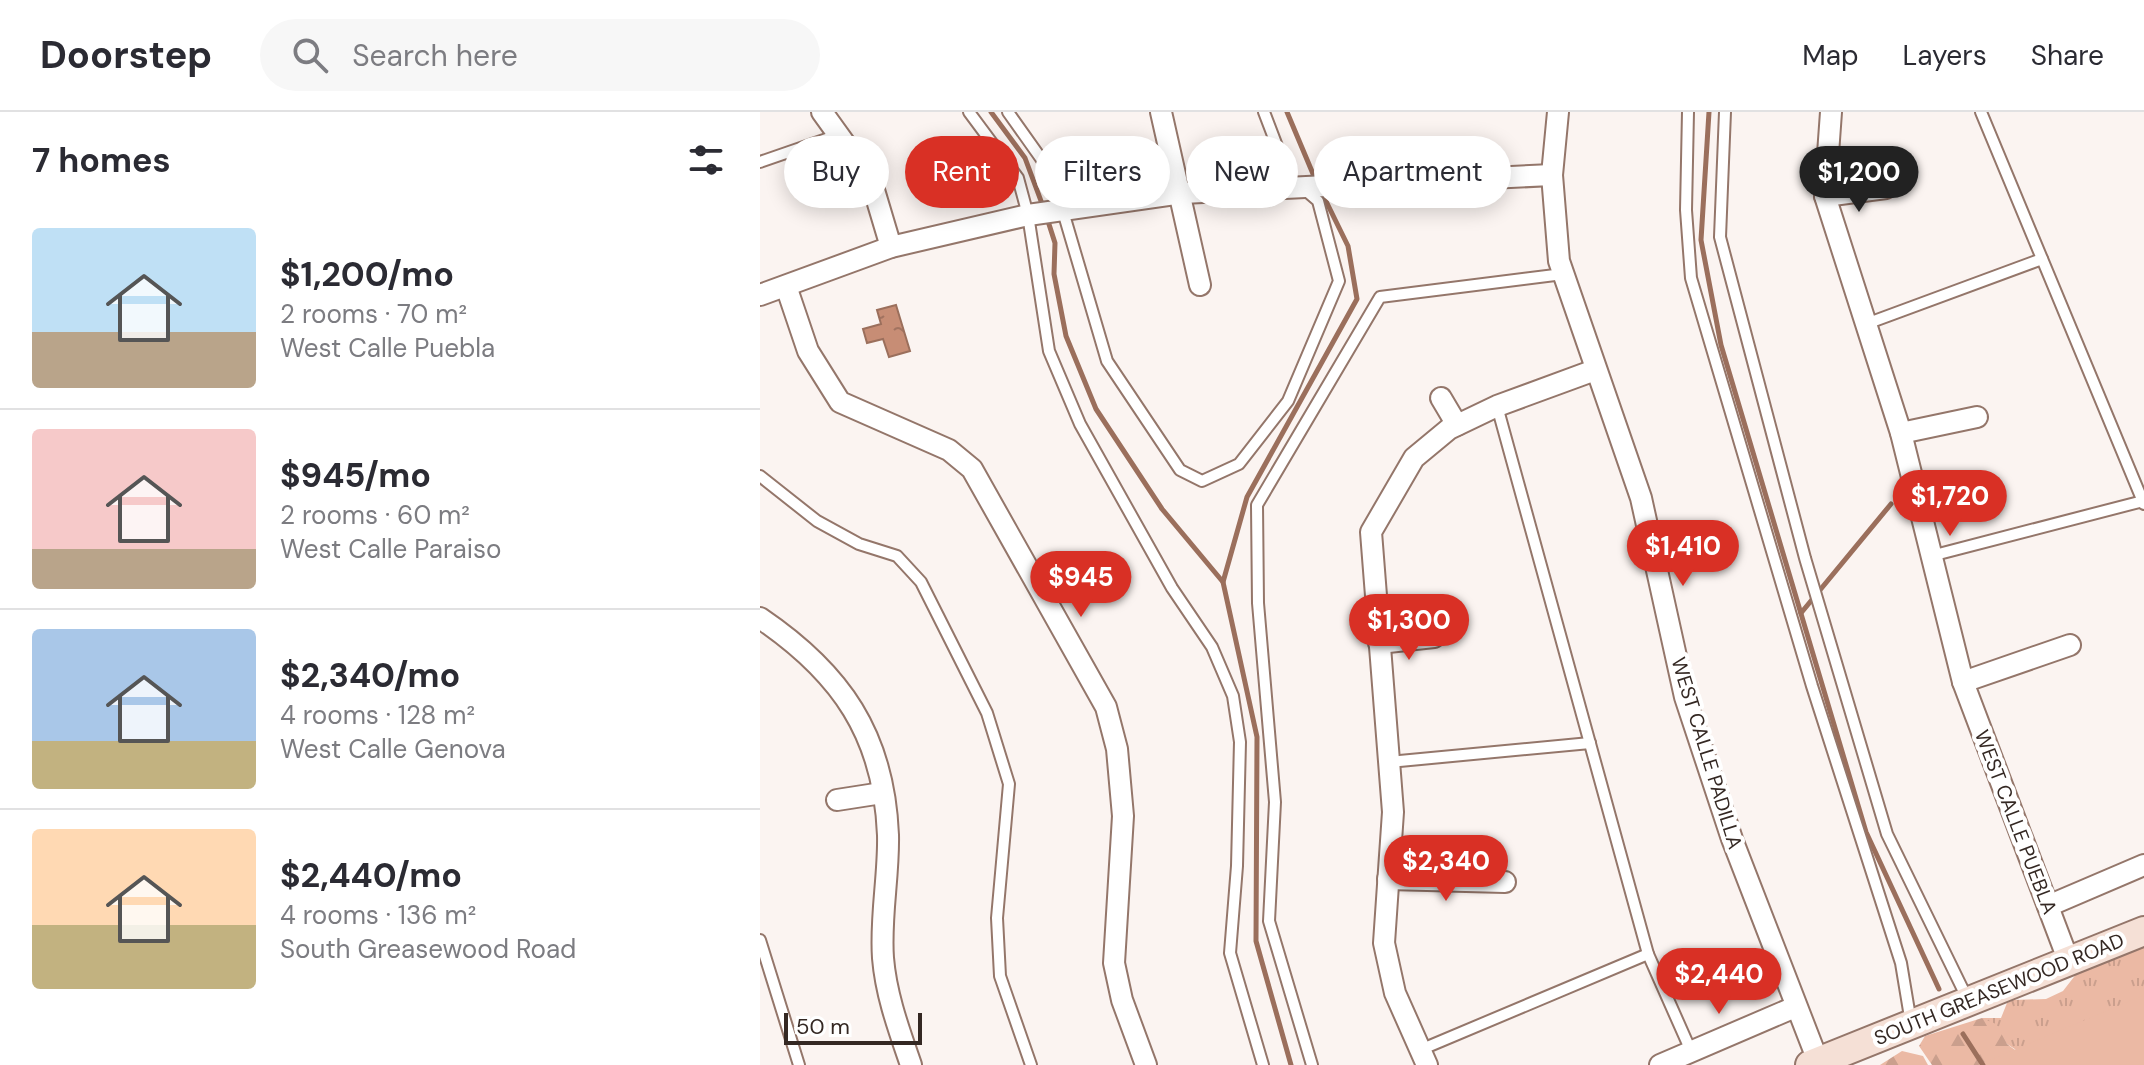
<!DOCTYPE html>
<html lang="en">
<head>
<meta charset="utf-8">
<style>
  body { margin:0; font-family:"DM Sans",sans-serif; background:#f7f7f7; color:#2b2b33; height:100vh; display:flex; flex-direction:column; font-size:30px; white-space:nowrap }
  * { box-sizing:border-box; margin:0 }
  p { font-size:26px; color:#7c7c81 }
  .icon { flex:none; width:44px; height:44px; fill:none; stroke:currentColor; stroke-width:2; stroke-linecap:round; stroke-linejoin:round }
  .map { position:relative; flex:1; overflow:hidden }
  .side { display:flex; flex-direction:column; background:#fff; width:760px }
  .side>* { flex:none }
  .top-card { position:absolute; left:24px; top:24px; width:760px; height:72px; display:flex; gap:16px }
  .scale { position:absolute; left:24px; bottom:20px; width:138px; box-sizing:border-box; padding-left:8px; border:4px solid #342823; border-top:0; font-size:22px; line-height:28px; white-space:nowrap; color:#342823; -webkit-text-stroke:6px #fff; paint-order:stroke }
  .price { position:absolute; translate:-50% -68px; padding:0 18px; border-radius:28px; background:#d93025; color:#fff; font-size:26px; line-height:52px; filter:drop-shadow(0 2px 4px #0008) }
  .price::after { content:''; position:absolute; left:50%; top:48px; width:24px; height:18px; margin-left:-12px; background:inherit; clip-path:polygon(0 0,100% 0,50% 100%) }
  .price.selected { background:#222; color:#fff }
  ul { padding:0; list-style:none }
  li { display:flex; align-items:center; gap:24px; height:200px; padding:0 32px }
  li+li { border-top:2px solid #e1e1e2 }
  li span { display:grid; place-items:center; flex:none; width:224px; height:160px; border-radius:8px; color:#555 }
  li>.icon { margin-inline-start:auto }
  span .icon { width:96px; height:96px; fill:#fffc; stroke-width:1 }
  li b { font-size:34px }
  h2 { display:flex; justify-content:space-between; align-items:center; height:96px; padding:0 32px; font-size:34px }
  .tag { padding:0 28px; border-radius:36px; background:#fff; box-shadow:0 4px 20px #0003; font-size:28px; line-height:72px }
  .tag.selected { background:#d93025; color:#fff }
  header { display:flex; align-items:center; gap:48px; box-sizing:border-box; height:112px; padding:0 40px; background:#fff; border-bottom:2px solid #e1e1e2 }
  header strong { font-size:38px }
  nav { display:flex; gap:44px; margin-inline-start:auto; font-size:28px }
  .search { width:560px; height:72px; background:#f7f7f7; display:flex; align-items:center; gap:20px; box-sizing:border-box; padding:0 28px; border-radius:44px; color:#7c7c81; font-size:30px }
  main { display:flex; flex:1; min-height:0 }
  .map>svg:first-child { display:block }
  .grass { fill:url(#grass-tufts) }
  .forest { fill:url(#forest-firs) }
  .green { fill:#ebb9a4 }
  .water { fill:url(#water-ripples); stroke:#9b6f5c; stroke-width:2 }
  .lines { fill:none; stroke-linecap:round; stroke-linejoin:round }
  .stream { stroke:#9b6f5c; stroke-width:5 }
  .service-casing { stroke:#94766a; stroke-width:14 }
  .minor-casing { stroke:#94766a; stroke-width:24 }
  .secondary-casing { stroke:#94766a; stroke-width:32 }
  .service { stroke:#fff; stroke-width:10 }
  .minor { stroke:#fff; stroke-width:20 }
  .secondary { stroke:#f5e0d6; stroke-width:28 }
  .labels { text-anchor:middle; stroke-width:8; stroke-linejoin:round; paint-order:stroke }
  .street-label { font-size:20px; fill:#342823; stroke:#fff }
</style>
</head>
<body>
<header>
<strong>Doorstep</strong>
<div class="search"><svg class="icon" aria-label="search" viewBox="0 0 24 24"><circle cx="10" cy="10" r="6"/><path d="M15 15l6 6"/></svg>Search here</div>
<nav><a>Map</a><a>Layers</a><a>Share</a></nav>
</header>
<main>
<section class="side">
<h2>7 homes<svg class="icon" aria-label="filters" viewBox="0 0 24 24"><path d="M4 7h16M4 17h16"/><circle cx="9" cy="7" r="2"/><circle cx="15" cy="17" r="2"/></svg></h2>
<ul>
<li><span style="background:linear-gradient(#bfe0f5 65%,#b9a48a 0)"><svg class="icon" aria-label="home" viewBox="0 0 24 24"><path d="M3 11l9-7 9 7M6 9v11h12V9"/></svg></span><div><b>$1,200/mo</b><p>2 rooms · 70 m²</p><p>West Calle Puebla</p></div></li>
<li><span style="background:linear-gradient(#f6c9c9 75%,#b9a48a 0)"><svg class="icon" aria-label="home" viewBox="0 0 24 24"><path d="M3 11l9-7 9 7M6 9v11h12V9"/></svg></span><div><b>$945/mo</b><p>2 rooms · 60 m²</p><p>West Calle Paraiso</p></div></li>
<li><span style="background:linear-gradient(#a9c7e8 70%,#c2b280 0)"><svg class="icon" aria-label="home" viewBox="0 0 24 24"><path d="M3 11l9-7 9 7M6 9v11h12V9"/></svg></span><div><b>$2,340/mo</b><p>4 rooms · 128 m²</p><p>West Calle Genova</p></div></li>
<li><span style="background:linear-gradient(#ffd9b3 60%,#c2b280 0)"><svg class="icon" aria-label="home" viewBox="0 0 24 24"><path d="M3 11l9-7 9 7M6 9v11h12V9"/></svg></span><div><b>$2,440/mo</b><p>4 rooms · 136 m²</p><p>South Greasewood Road</p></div></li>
</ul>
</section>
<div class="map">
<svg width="1384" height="953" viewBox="0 0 1384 953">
  <defs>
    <pattern id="grass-tufts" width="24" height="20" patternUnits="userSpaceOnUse" patternTransform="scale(2)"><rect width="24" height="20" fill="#ebb9a4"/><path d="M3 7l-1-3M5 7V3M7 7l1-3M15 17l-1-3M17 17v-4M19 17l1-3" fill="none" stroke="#ca9f8d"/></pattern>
    <pattern id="forest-firs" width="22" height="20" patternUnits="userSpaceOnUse" patternTransform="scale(2)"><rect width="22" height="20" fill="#ebb9a4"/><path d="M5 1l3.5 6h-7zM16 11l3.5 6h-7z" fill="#ca9f8d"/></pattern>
    <pattern id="water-ripples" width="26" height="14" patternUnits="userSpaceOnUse" patternTransform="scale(2)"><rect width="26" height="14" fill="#c78d75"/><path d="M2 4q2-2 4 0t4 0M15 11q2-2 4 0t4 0" fill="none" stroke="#a27360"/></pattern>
  </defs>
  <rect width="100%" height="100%" fill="#fbf4f1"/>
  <path class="grass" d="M 1384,835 L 1384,953 L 1261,941 L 1247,932 L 1222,906 L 1241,906 L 1247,891 L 1253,888 L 1286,887 L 1303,879 L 1317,861 Z"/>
  <g class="forest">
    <path d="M 1222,906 L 1236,912 L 1247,932 L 1275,953 L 1172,953 L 1159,934 L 1165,924 Z"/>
    <path d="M 1142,939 L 1163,944 L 1168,953 L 1120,953 Z"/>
  </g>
  <path class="green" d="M 1384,883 L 1384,953 L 1218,953 Z"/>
  <path class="water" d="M 136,193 L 150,239 L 129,245 L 123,227 L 107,231 L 103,217 L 121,212 L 117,198 Z"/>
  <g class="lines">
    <g class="stream">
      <path d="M 231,0 L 265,46 L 284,97"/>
      <path d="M 527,0 L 556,69"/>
      <path d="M 949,0 L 941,128 L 961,233 L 1106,720 L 1179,877"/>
      <path d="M 287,106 L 295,131 L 294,162 L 306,224 L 336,297 L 402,397 L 463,470 L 497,625 L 496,829 L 531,953"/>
      <path d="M 463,470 L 487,385 L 597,187 L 588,134 L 562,81"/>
      <path d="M 1041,501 L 1131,392"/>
      <path d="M 1203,922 L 1223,953"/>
    </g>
    <defs>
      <g id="service">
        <path d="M 209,0 L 258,66 L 268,103 L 289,239 L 320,312 L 412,476 L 452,535 L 473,584 L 480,630 L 477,754 L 470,841 L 503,953"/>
        <path d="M 248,0 L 292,62 L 347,249 L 420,358 L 442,369 L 479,352 L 528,289 L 579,169 L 558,89 L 544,77"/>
        <path d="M 504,0 L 533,76"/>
        <path d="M 928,0 L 926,98 L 931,166 L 1052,574 L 1141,851 L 1151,911"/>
        <path d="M 965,0 L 960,125 L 1045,446 L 1127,722 L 1208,888"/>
        <path d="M 1221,0 L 1384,392"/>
        <path d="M 0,50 L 78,23"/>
        <path d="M 1106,212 L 1282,147"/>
        <path d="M 737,294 L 888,842"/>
        <path d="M 0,364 L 57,409 L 99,432 L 137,444 L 161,470 L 227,601 L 249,672 L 237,806 L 240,864 L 271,953"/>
        <path d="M 1171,444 L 1383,389"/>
        <path d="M 629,650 L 830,631"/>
        <path d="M 0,828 L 39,953"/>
        <path d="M 660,938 L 888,842 L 931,939"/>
        <path d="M 552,953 L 509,809 L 515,690 L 498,491 L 497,393 L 620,185 L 803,162"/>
      </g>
      <g id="minor">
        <path d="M 62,0 L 111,68 L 131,135"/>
        <path d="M 401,0 L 440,173"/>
        <path d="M 798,0 L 792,63 L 799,149 L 881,386 L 925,585 L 972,727 L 1058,949"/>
        <path d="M 1071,0 L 1065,84 L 1141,321 L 1203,570 L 1309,850"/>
        <path d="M 1065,84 L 1126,76"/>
        <path d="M 26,174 L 48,239 L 80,290 L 189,338 L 212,357 L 346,595 L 357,637 L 363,704 L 354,851 L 362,888 L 386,953"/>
        <path d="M 0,183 L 131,135 L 268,103 L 422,81 L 792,63"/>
        <path d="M 681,286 L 697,313"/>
        <path d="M 1141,321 L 1217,305"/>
        <path d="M 0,506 C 81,561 124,623 128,723 C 129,764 120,805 123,846 C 126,883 139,918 151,953"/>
        <path d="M 619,531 L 674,525"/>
        <path d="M 1203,570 L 1310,533"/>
        <path d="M 77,688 L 122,681"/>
        <path d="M 628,767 L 745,770"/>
        <path d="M 1288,794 L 1384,753"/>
        <path d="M 667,953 L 635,881 L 624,831 L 633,700 L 611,420 L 654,346 L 689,317 L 737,294 L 835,258"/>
        <path d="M 900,953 L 1035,895"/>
      </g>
      <path id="secondary" d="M 1050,953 L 1384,819"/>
    </defs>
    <use href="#service" class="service-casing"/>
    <use href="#minor" class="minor-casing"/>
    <use href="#secondary" class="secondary-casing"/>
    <use href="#service" class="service"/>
    <use href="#minor" class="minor"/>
    <use href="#secondary" class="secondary"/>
  </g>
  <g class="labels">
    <g class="street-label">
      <text transform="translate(947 641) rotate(73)" y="7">WEST CALLE PADILLA</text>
      <text transform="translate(1256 710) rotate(69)" y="7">WEST CALLE PUEBLA</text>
      <text transform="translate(1239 877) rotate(-22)" y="7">SOUTH GREASEWOOD ROAD</text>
    </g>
  </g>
</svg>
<div class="scale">50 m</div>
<b class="price selected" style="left:1099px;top:102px">$1,200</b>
<b class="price" style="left:1190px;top:426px">$1,720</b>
<b class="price" style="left:923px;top:476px">$1,410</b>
<b class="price" style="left:321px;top:507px">$945</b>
<b class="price" style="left:649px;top:550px">$1,300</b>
<b class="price" style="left:686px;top:791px">$2,340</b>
<b class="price" style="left:959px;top:904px">$2,440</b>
<div class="top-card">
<a class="tag">Buy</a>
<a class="tag selected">Rent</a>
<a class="tag">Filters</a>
<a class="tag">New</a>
<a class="tag">Apartment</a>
</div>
</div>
</main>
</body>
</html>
